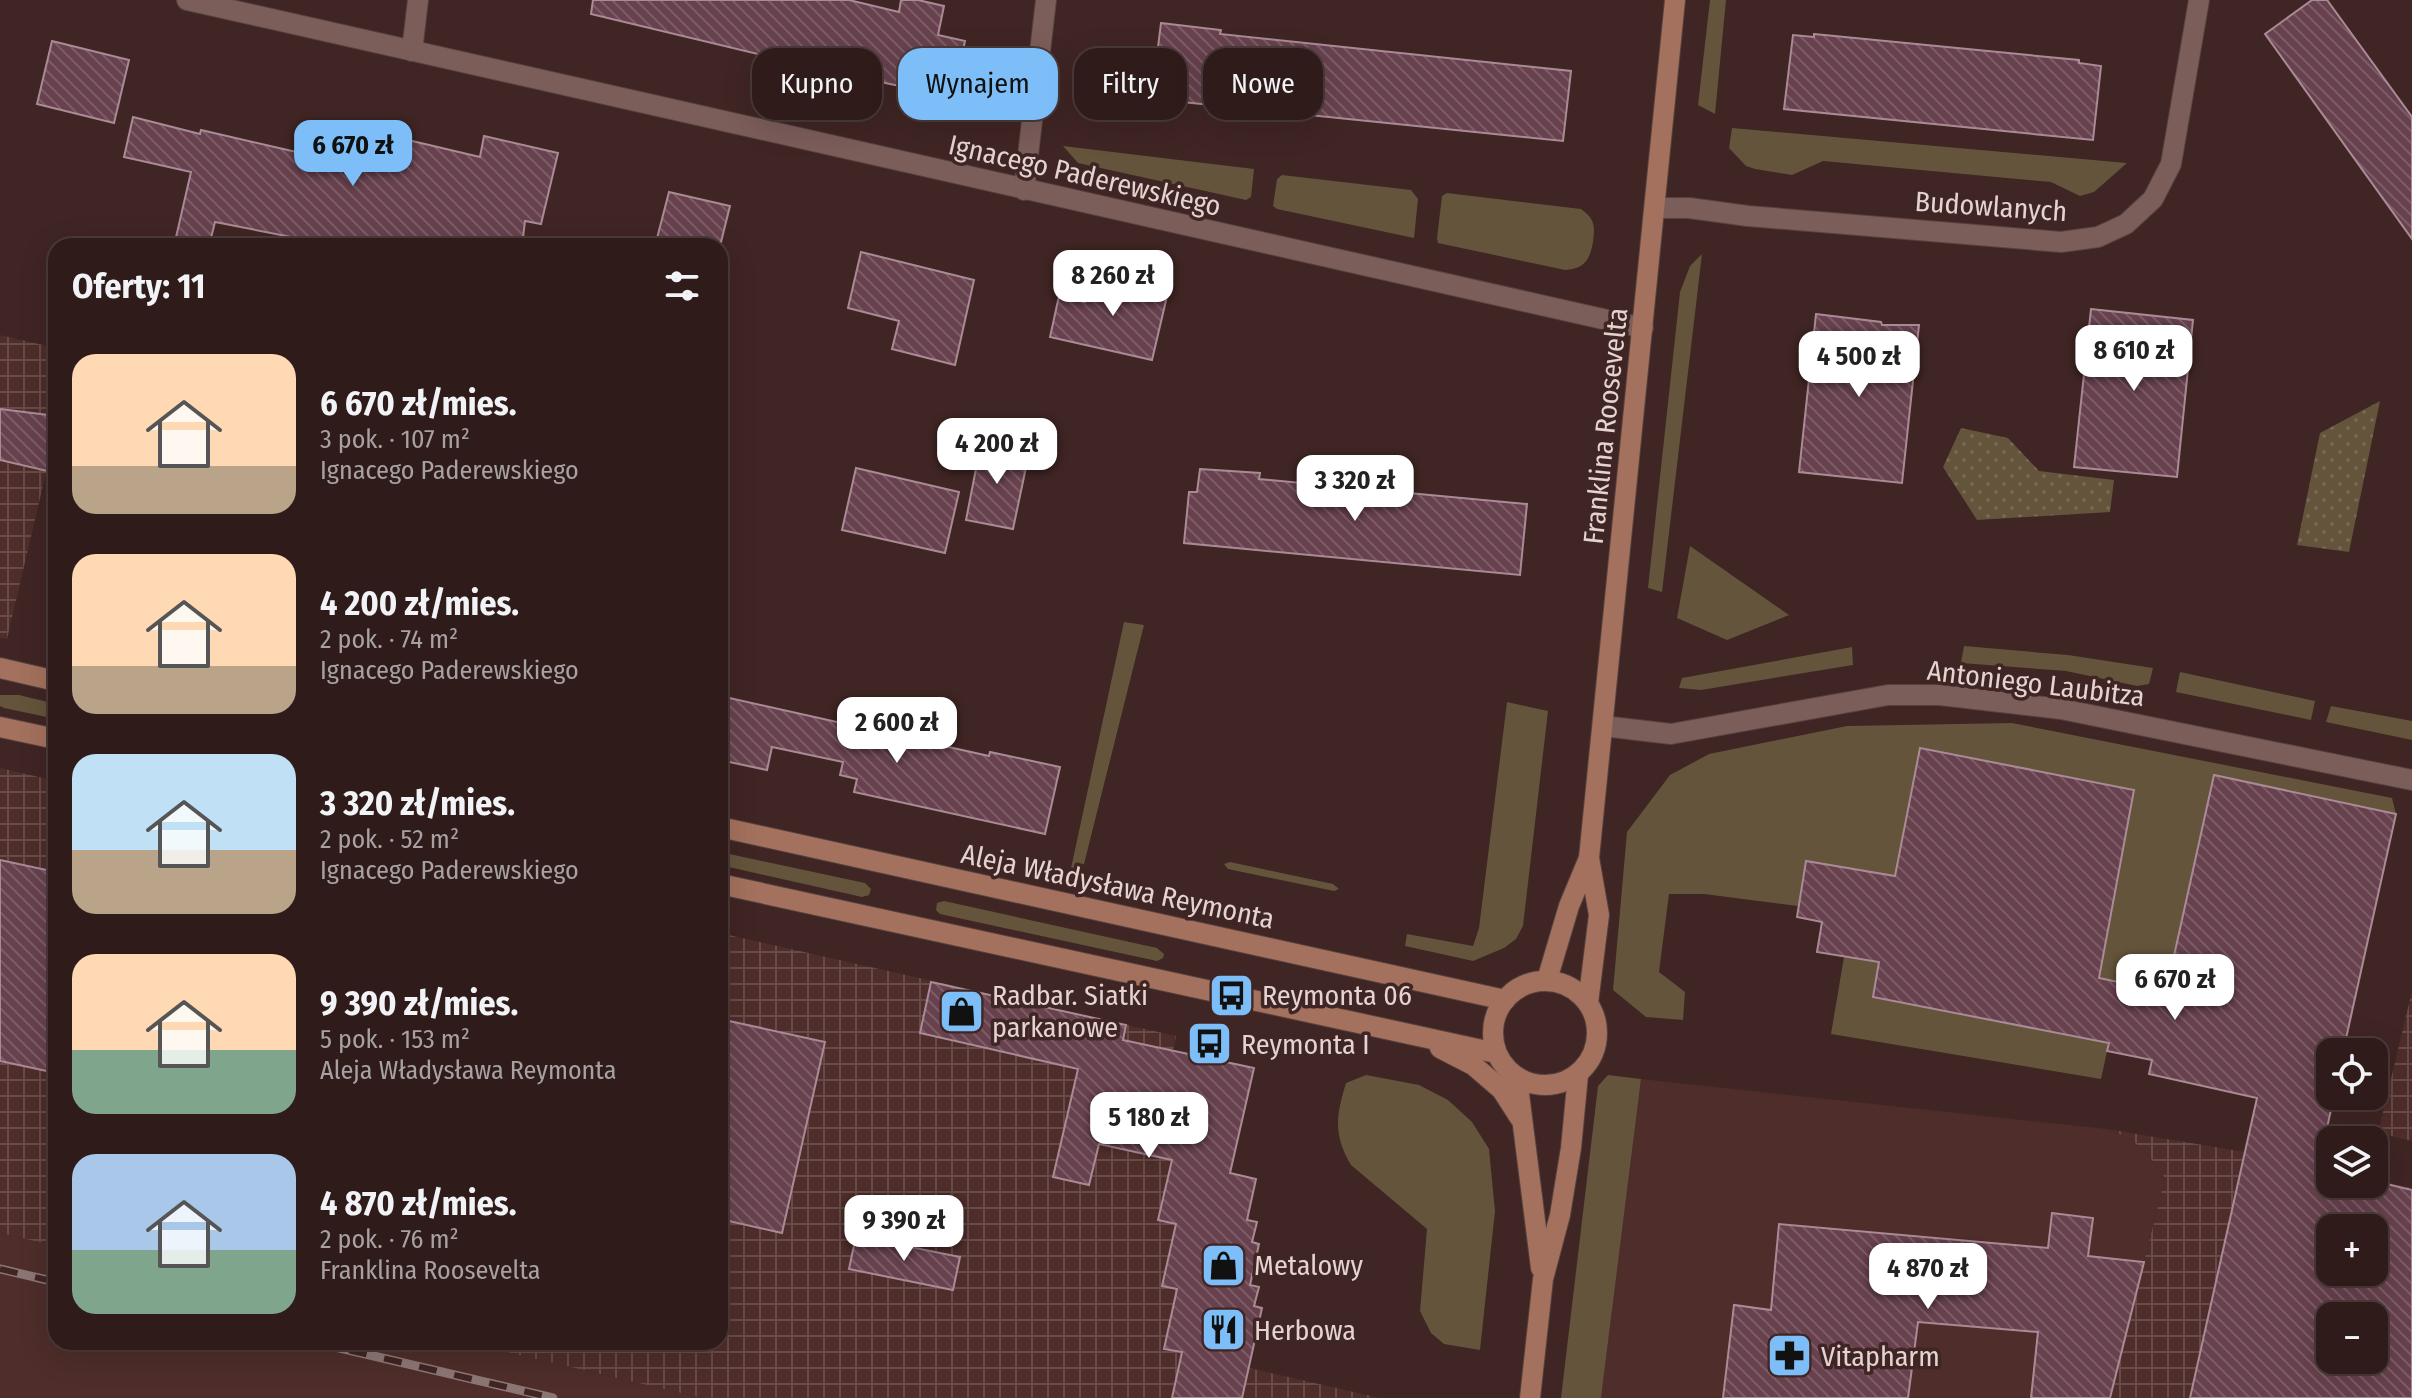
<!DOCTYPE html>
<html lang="pl">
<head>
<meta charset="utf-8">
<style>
  body { margin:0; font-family:"Fira Sans Condensed",sans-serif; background:#3b2927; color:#f1f3f6; height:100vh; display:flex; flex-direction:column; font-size:30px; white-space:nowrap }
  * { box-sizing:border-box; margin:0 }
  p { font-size:26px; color:#a7a1a2 }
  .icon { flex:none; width:44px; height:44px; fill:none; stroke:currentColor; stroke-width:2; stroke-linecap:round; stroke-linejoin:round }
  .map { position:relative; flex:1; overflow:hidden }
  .panel { position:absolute; left:48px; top:238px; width:680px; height:1112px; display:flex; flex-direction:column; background:#2f1c1a; border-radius:24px; box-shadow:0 8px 32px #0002,0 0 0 2px #4a3a39 }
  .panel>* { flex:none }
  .hud { position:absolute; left:752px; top:48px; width:760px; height:72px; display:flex; gap:16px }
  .buttons { position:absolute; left:2316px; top:1038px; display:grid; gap:16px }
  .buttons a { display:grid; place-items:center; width:72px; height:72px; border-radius:16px; background:#2f1c1a; box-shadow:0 8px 32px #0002,0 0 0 2px #4a3a39; font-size:40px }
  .price { position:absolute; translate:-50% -68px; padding:0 18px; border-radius:16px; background:#fff; color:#222; font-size:26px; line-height:52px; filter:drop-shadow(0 2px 4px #0008) }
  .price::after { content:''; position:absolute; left:50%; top:48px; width:24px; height:18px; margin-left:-12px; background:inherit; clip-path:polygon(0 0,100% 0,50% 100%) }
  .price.on { background:#7dbef9; color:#111 }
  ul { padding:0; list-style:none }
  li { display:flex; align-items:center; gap:24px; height:200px; padding:0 24px }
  li span { display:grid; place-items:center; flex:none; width:224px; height:160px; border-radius:24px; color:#555 }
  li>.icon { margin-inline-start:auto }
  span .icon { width:96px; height:96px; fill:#fffc; stroke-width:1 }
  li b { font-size:34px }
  h2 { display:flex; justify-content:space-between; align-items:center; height:96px; padding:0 24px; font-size:34px }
  .tag { padding:0 28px; border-radius:24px; background:#2f1c1a; box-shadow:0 8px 32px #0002,0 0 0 2px #4a3a39; font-size:28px; line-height:72px }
  .tag.on { background:#7dbef9; color:#111 }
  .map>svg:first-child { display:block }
  .built { fill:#4e2d2a }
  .industrial { fill:url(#industrial-grid); fill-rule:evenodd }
  .grass { fill:#63543b }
  .park { fill:url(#park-dots) }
  .building { fill:url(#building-back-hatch); stroke:#aa8b95; stroke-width:2; fill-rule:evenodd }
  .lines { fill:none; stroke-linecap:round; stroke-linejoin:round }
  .street-casing { stroke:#57413f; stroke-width:22 }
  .secondary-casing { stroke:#57413f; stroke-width:22 }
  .street { stroke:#7b5d5a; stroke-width:20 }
  .secondary { stroke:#a3715d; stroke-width:20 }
  .rail-casing { stroke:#8c7674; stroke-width:9 }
  .rail { stroke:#3f2523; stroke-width:6; stroke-dasharray:18; stroke-linecap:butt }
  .labels { text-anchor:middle; stroke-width:7; stroke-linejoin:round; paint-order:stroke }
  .street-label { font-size:28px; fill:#e5d3d1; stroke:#3f2523 }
  .poi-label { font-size:28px; fill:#e5d3d1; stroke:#3f2523; text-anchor:start }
</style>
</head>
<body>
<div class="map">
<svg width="2412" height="1398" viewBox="0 0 2412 1398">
  <defs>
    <pattern id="industrial-grid" width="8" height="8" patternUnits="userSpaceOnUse" patternTransform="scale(2)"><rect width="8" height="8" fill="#4e2d2a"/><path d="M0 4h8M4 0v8" fill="none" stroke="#674b48"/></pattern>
    <pattern id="park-dots" width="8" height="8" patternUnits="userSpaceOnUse" patternTransform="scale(2)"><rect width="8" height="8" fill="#63543b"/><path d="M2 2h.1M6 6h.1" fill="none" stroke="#796c56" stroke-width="1.8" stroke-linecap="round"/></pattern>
    <pattern id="building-back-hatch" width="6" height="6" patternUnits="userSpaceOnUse" patternTransform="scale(2)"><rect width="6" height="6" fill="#67414e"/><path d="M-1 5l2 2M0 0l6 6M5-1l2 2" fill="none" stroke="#7d5c66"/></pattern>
  </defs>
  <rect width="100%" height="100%" fill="#3f2523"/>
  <g class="built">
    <path d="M 1641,1079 L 2107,1129 L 2131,1139 L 2149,1156 L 2165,1178 L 2110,1398 L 1601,1398 Z"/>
    <path d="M 0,1233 L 56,1246 L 56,1342 L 464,1342 L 702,1398 L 0,1398 Z"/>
  </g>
  <g class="industrial">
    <path d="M 0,335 L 56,348 L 56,430 L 7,639 L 0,638 Z"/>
    <path d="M 0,768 L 56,781 L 56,1246 L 0,1233 Z"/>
    <path d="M 720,933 L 1176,1036 L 1173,1051 L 1254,1068 L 1230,1172 L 1256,1179 L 1247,1219 L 1257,1222 L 1253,1242 L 1259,1244 L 1250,1284 L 1259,1287 L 1255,1306 L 1262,1308 L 1249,1368 L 1380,1398 L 702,1398 L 464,1342 L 720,1342 Z"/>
    <path d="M 2412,991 L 2412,1141 L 2378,1133 Z"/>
    <path d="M 2107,1129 L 2245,1152 L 2330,1171 L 2330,1184 L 2374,1184 L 2374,1180 L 2412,1188 L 2412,1398 L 2110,1398 L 2165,1178 L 2149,1156 L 2131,1139 ZM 2330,1228 L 2374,1228 L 2374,1272 L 2330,1272 ZM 2330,1316 L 2374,1316 L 2374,1360 L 2330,1360 Z"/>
  </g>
  <g class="grass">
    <path d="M 1710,0 L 1726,0 L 1715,114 L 1698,105 Z"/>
    <path d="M 1732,128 L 2127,163 L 2094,192 L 2080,196 L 2051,182 L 1823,161 L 1792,175 L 1755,169 L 1746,166 L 1729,148 Z"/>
    <path d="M 1063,146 L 1254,169 L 1251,197 L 1246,200 L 1078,163 Z"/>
    <path d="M 1282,175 L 1411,190 L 1418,199 L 1414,238 L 1277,209 L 1273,206 L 1277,179 Z"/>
    <path d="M 1447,193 L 1581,209 C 1595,219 1595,226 1593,242 C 1590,260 1584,269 1565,270 L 1438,243 L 1437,238 L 1442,196 Z"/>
    <path d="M 1702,254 L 1662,592 L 1648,588 L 1680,292 L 1690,266 Z"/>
    <path d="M 1690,546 L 1789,615 L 1727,640 L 1677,618 Z"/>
    <path d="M 1124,622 L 1144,625 L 1084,864 L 1070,873 Z"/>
    <path d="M 1964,646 L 2068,655 L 2153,668 L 2149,684 L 2137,686 L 2066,671 L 1961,663 Z"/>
    <path d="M 1852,647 L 1853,665 L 1701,690 L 1679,688 L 1682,678 Z"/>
    <path d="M 2180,672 L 2315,701 L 2311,720 L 2176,692 Z"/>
    <path d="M 0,695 L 19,695 L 56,704 L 56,719 L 4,708 L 0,706 Z"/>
    <path d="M 1507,702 L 1548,711 L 1523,926 L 1516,939 L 1504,948 L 1473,961 L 1405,946 L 1407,934 L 1473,946 L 1479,928 Z"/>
    <path d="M 2331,706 L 2412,721 L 2412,740 L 2326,722 Z"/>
    <path d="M 2012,723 L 2392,798 L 2396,814 L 2214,775 L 2166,992 L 2122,983 L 2101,1079 L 1831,1034 L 1844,957 L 1817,952 L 1822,922 L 1797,917 L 1798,906 L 1704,894 L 1669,894 L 1659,972 L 1685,992 L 1683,1020 L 1646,1017 L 1613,990 L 1627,832 L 1670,775 L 1709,754 L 1847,726 Z"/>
    <path d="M 720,852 L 865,883 L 871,889 L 869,895 L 862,897 L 720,865 Z"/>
    <path d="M 1230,862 L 1333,884 L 1339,889 L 1334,891 L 1228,869 L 1224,864 Z"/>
    <path d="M 944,901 L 1157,948 L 1164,954 L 1163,958 L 1157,961 L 940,914 L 936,910 L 937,903 Z"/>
    <path d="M 1366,1075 L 1419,1085 L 1448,1100 L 1472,1122 L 1489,1149 L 1495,1211 L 1480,1350 L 1444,1344 L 1431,1333 L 1420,1311 L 1427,1229 L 1351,1165 C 1333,1134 1336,1116 1346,1083 Z"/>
    <path d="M 1608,1075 L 1641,1079 L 1601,1398 L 1561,1398 L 1598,1086 Z"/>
  </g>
  <g class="park">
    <path d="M 2380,401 L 2349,552 L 2297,545 L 2320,433 Z"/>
    <path d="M 1961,428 L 2008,438 L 2039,471 L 2114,480 L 2110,512 L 1977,520 L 1943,467 Z"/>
  </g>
  <g class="building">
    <path d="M 593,0 L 849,0 L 899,12 L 901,0 L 918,0 L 944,6 L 938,35 L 965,41 L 953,97 L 837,73 L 591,14 Z"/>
    <path d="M 2312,0 L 2327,0 L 2412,117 L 2412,239 L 2265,34 Z"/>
    <path d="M 1161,23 L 1221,30 L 1220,34 L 1571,71 L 1563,141 L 1144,98 L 1150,47 L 1158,47 Z"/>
    <path d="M 1814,34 L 2079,60 L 2079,63 L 2101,66 L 2093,140 L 1784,109 L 1793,35 L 1814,37 Z"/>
    <path d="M 52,41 L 129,60 L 114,123 L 37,104 Z"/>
    <path d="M 133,117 L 200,134 L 201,130 L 327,159 L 336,123 L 480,157 L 484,136 L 558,153 L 541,224 L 525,221 L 522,246 L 337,246 L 215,222 L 209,246 L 174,246 L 191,172 L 124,157 Z"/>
    <path d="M 669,192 L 730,206 L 720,246 L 655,246 Z"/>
    <path d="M 861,252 L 974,280 L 955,365 L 892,349 L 899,321 L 848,308 Z"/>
    <path d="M 1091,274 L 1168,292 L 1152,360 L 1050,337 L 1059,296 L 1085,302 Z"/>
    <path d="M 2091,309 L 2193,320 L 2177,477 L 2074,467 Z"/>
    <path d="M 1816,314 L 1881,322 L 1882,325 L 1919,325 L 1902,483 L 1799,472 Z"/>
    <path d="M 0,409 L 56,416 L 56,473 L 0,460 Z"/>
    <path d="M 981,443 L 1029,453 L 1013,529 L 966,520 Z"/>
    <path d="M 856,468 L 959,492 L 945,553 L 842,530 Z"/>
    <path d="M 1200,469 L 1260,473 L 1259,479 L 1527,504 L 1520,575 L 1184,543 L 1189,492 L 1197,492 Z"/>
    <path d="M 725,697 L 989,756 L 990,752 L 1060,767 L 1045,834 L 854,792 L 857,779 L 840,775 L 843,762 L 772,747 L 767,770 L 720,760 L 720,719 Z"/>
    <path d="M 1920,748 L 2134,790 L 2099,978 L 2166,992 L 2214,775 L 2396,814 L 2343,1052 L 2330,1052 L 2330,1096 L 2334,1096 L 2318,1169 L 2330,1171 L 2330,1184 L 2374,1184 L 2374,1181 L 2412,1190 L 2412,1398 L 2190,1398 L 2257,1098 L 2149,1074 L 2152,1060 L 2107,1051 L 2109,1043 L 1873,997 L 1879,962 L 1817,952 L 1822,922 L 1797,917 L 1806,861 L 1895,876 ZM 2330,1228 L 2374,1228 L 2374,1272 L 2330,1272 ZM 2330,1316 L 2374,1316 L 2374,1360 L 2330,1360 Z"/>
    <path d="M 0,860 L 56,872 L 56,1073 L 0,1061 Z"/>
    <path d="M 931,982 L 1126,1025 L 1123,1040 L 1254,1068 L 1230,1173 L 1256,1179 L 1247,1220 L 1257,1222 L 1252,1242 L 1259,1244 L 1250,1285 L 1259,1287 L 1254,1306 L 1262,1308 L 1242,1398 L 1172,1398 L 1182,1352 L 1164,1349 L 1177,1289 L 1162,1286 L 1176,1224 L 1158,1220 L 1172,1160 L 1099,1144 L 1089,1185 L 1053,1177 L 1078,1069 L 920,1033 Z"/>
    <path d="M 720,1019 L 825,1042 L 782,1233 L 720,1219 Z"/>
    <path d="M 2052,1213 L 2093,1218 L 2088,1256 L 2144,1262 L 2110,1398 L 2031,1398 L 2038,1332 L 1918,1322 L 1908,1398 L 1723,1398 L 1734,1305 L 1771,1310 L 1779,1224 L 2048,1248 Z"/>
    <path d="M 856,1236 L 960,1257 L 953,1290 L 849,1269 Z"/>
  </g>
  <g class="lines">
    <defs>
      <g id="street">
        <path d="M 187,0 L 1643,328"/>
        <path d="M 412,51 L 418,0"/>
        <path d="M 1024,190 L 1046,0"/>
        <path d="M 1655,208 L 1689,208 L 1748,216 L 2061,242 L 2098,237 L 2126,224 L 2153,199 L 2171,164 L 2199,0"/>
        <path d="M 1603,726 L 1671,734 L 1888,695 L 1940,695 L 2061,709 L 2412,780"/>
      </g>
      <g id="secondary">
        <path d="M 0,668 L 56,681"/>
        <path d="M 0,727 L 56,739"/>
        <path d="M 720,827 L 1505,1000"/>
        <path d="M 720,884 L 1496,1053"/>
        <path d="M 1547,980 L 1569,906 L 1589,858"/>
        <circle cx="1545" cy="1033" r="52"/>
        <path d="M 1588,1003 L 1599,915 L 1589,858 L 1675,0"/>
        <path d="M 1440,1048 L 1473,1065 L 1502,1090 L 1520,1118"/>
        <path d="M 1517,1078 L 1541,1268"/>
        <path d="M 1530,1398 L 1543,1279 L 1560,1215 L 1571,1148 L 1578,1075"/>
      </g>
    </defs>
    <use href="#street" class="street-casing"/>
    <use href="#secondary" class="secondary-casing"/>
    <use href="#street" class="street"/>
    <use href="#secondary" class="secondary"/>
    <defs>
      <g id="rail">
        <path d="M 0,1269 L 56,1282"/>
        <path d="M 314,1342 L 553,1398"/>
      </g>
    </defs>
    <use href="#rail" class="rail-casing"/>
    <use href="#rail" class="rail"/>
  </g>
  <defs>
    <symbol id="bus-square" viewBox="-11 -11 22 22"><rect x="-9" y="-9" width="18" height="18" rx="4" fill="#7dbef9" stroke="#3f2523"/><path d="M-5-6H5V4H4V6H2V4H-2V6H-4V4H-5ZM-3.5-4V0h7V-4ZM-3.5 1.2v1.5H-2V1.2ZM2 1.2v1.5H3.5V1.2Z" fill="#111"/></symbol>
    <symbol id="shop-square" viewBox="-11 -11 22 22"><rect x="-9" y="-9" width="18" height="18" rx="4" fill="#7dbef9" stroke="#3f2523"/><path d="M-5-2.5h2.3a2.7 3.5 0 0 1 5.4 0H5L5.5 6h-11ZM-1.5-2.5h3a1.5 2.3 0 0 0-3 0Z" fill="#111"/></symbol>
    <symbol id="restaurant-square" viewBox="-11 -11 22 22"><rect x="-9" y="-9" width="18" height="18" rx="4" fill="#7dbef9" stroke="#3f2523"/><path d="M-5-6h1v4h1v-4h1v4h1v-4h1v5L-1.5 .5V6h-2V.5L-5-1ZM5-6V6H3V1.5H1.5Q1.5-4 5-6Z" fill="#111"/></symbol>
    <symbol id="pharmacy-square" viewBox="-11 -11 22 22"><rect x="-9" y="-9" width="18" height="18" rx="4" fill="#7dbef9" stroke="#3f2523"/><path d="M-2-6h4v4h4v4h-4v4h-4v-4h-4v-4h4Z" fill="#111"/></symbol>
  </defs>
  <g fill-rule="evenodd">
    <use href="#bus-square" x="1206" y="970" width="51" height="51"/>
    <use href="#shop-square" x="936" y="986" width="51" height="51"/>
    <use href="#bus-square" x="1184" y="1018" width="51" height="51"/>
    <use href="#shop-square" x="1198" y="1240" width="51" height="51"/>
    <use href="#restaurant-square" x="1198" y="1304" width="51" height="51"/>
    <use href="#pharmacy-square" x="1764" y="1330" width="51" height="51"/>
  </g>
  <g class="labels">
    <g class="street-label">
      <text transform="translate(1085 175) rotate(13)" y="10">Ignacego Paderewskiego</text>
      <text transform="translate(1991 206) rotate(4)" y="10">Budowlanych</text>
      <text transform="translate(1605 426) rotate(-84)" y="10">Franklina Roosevelta</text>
      <text transform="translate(2036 683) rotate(7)" y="10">Antoniego Laubitza</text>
      <text transform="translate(1118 886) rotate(12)" y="10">Aleja Władysława Reymonta</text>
    </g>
    <g class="poi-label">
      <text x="992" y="1005">Radbar. Siatki<tspan x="992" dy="32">parkanowe</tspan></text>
      <text x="1262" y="1005">Reymonta 06</text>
      <text x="1241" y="1054">Reymonta I</text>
      <text x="1254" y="1275">Metalowy</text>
      <text x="1254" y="1340">Herbowa</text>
      <text x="1821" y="1366">Vitapharm</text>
    </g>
  </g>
</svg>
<div class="buttons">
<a><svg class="icon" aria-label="locate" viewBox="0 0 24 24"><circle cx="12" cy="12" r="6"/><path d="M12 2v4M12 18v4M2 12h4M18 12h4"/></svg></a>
<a><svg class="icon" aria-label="layers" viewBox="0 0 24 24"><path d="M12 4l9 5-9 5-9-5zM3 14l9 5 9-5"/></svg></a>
<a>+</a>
<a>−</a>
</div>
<b class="price on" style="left:353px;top:188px">6 670 zł</b>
<b class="price" style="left:1113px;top:318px">8 260 zł</b>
<b class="price" style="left:2134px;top:393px">8 610 zł</b>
<b class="price" style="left:1859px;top:399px">4 500 zł</b>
<b class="price" style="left:997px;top:486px">4 200 zł</b>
<b class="price" style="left:1355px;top:523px">3 320 zł</b>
<b class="price" style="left:897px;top:765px">2 600 zł</b>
<b class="price" style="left:2175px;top:1022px">6 670 zł</b>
<b class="price" style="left:1149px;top:1160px">5 180 zł</b>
<b class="price" style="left:904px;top:1263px">9 390 zł</b>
<b class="price" style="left:1928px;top:1311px">4 870 zł</b>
<div class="hud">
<a class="tag">Kupno</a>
<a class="tag on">Wynajem</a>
<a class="tag">Filtry</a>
<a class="tag">Nowe</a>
</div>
<section class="panel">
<h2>Oferty: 11<svg class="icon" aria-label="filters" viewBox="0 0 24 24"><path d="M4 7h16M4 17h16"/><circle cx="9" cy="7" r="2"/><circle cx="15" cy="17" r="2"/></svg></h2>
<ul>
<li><span style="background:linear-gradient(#ffd9b3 70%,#b9a48a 0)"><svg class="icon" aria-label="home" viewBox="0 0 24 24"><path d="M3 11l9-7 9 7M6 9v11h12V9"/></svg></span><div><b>6 670 zł/mies.</b><p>3 pok. · 107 m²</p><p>Ignacego Paderewskiego</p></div></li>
<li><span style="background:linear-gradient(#ffd9b3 70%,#b9a48a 0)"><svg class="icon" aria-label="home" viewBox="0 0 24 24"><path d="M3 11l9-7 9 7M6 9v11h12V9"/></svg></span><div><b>4 200 zł/mies.</b><p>2 pok. · 74 m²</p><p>Ignacego Paderewskiego</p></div></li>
<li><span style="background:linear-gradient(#bfe0f5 60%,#b9a48a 0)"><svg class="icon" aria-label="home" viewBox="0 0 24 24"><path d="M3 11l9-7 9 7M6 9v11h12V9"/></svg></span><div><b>3 320 zł/mies.</b><p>2 pok. · 52 m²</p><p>Ignacego Paderewskiego</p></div></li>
<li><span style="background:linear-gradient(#ffd9b3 60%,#7fa58c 0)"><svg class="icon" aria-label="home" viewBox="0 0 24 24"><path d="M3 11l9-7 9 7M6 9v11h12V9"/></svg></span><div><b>9 390 zł/mies.</b><p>5 pok. · 153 m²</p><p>Aleja Władysława Reymonta</p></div></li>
<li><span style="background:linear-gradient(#a9c7e8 60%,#7fa58c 0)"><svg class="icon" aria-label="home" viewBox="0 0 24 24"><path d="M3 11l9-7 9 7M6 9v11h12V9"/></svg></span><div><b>4 870 zł/mies.</b><p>2 pok. · 76 m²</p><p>Franklina Roosevelta</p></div></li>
</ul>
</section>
</div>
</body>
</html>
